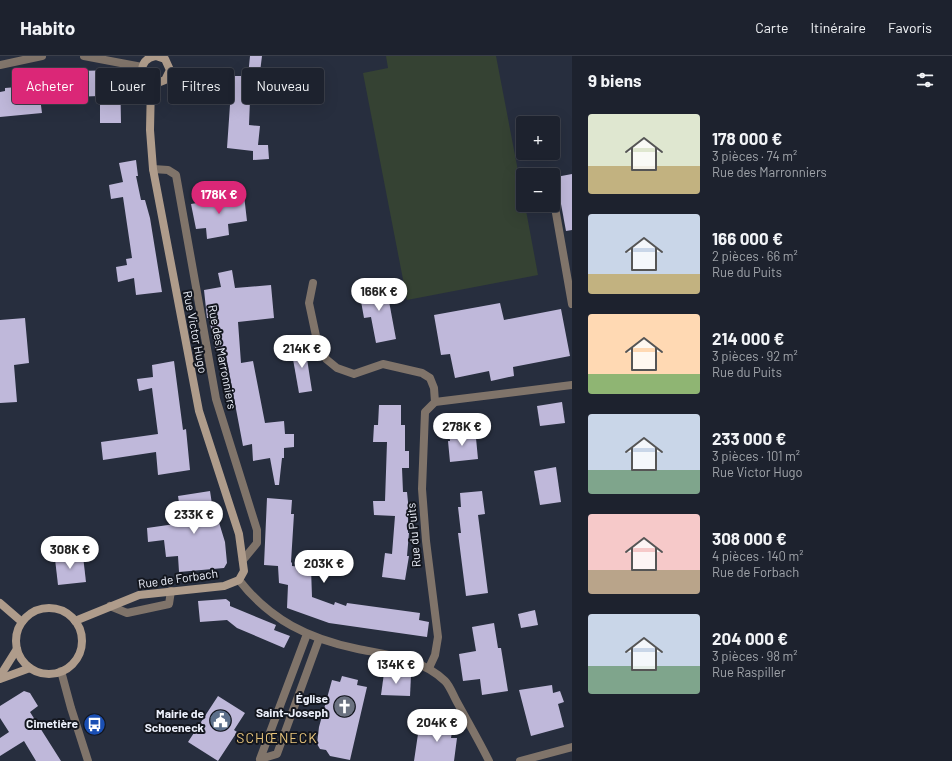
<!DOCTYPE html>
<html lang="fr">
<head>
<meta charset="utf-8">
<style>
  body { margin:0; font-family:Barlow,sans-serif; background:#252a36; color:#f1f3f6; height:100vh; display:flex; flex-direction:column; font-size:15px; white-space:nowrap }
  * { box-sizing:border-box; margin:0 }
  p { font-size:13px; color:#a0a4aa }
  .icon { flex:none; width:22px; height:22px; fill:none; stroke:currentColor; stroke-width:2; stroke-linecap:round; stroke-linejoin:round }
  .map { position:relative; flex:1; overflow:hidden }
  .sheet { display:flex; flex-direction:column; background:#1d222e; width:380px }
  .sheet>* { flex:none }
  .top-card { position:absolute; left:12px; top:12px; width:380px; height:36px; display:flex; gap:8px }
  .buttons { position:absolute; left:516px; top:60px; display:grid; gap:8px }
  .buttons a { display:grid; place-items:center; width:44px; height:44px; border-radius:4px; background:#1d222e; box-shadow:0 4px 16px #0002,0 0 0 1px #3b3f4a; font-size:20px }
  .price { position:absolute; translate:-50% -34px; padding:0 9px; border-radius:14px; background:#fff; color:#222; font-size:13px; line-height:26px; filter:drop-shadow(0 1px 2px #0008) }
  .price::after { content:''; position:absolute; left:50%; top:24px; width:12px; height:9px; margin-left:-6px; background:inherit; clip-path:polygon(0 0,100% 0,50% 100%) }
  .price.selected { background:#db2777; color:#fff }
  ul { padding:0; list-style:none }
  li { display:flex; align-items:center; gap:12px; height:100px; padding:0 16px }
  li span { display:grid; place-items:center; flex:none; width:112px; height:80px; border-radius:4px; color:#555 }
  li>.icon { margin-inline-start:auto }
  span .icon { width:48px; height:48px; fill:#fffc; stroke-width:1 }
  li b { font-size:17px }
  h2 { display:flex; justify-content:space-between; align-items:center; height:48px; padding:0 16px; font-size:17px }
  .pill { padding:0 14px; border-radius:4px; background:#1d222e; box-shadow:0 4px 16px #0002,0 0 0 1px #3b3f4a; font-size:14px; line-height:36px }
  .pill.selected { background:#db2777; color:#fff }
  header { display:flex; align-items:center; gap:24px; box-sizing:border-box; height:56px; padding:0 20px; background:#1d222e; border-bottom:1px solid #3b3f4a }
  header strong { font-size:19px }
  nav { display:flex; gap:22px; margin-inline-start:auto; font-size:14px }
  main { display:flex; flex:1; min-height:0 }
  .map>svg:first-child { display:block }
  .green { fill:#354233 }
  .building { fill:#bfb8da }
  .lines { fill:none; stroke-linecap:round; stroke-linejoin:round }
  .street { stroke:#80746a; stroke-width:8 }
  .secondary { stroke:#af9c8b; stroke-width:8 }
  .labels { text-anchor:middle; stroke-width:4; stroke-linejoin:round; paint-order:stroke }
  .street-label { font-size:12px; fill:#edf1fc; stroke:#13161e }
  .poi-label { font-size:12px; font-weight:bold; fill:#edf1fc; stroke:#13161e; text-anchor:end }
  .quarter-label { font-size:14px; letter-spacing:1px; fill:#e7c47b; stroke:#13161e }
</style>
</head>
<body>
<header>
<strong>Habito</strong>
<nav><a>Carte</a><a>Itinéraire</a><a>Favoris</a></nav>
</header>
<main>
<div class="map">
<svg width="572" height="705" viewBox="0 0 572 705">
  <rect width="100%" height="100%" fill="#272e3e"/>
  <path class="green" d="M 386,0 L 496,0 L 523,141 L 523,149 L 525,149 L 538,219 L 407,244 L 363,17 L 388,12 Z"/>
  <g class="building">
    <path d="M 250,0 L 262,0 L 260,16 L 268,16 L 266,44 L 250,44 L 249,69 L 260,70 L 258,89 L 268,89 L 269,103 L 253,104 L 253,95 L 227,92 L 232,20 L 248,20 Z"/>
    <path d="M 120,14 L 121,67 L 100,67 L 100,40 L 40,42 L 42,57 L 0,61 L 0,36 L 5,35 L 5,32 L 42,29 L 77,30 L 76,15 Z"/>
    <path d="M 136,104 L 138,120 L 136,120 L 141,144 L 145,144 L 150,162 L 162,236 L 136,239 L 134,222 L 118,226 L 116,211 L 127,209 L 126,203 L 132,202 L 123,141 L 111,143 L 109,129 L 123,126 L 119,107 Z"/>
    <path d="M 572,118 L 572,174 L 566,175 L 556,121 Z"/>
    <path d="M 244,139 L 247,165 L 228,168 L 229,179 L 207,183 L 206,172 L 196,173 L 191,148 Z"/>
    <path d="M 232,214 L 235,232 L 271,229 L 274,262 L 238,266 L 241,307 L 253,305 L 265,367 L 284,365 L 285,378 L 294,378 L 294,391 L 284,392 L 284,402 L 282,402 L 279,429 L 275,429 L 270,402 L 253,405 L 252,388 L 243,390 L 225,295 L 216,296 L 209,262 L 207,262 L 204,234 L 221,231 L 218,217 Z"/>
    <path d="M 386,229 L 396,283 L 376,287 L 371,261 L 364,262 L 359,234 Z"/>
    <path d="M 500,247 L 504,264 L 561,253 L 570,300 L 513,311 L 514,320 L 491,325 L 489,315 L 455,322 L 450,298 L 441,299 L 434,259 Z"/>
    <path d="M 25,262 L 29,307 L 14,309 L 17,346 L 0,347 L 0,264 Z"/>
    <path d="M 305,290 L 312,335 L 299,337 L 291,292 Z"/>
    <path d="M 174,305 L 183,374 L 186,373 L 190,414 L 158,419 L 156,396 L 103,404 L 101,386 L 158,378 L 152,332 L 139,335 L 137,323 L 153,321 L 152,309 Z"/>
    <path d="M 562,346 L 565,367 L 540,370 L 537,350 Z"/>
    <path d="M 379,349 L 401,349 L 401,369 L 405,369 L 405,395 L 409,395 L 409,412 L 402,412 L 403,436 L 407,436 L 408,446 L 408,477 L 409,477 L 407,500 L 409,500 L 405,524 L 382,521 L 385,497 L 392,498 L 395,460 L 374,459 L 373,445 L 385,445 L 387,386 L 373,386 L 374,369 L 378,369 Z"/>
    <path d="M 466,373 L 467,383 L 476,382 L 478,403 L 450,406 L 448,385 L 450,385 L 449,375 Z"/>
    <path d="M 556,411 L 561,446 L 540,449 L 534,415 Z"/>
    <path d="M 210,435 L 214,461 L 217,460 L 225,486 L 227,507 L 224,512 L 179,516 L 178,500 L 166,501 L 164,484 L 148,486 L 147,472 L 182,467 L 178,440 Z"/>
    <path d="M 482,435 L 485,458 L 478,459 L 488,537 L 466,540 L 458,477 L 461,477 L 458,451 L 461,451 L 460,437 Z"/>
    <path d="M 267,442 L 292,444 L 291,458 L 294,458 L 291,506 L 292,507 L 292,510 L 311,512 L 312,541 L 334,549 L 335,546 L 346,550 L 347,547 L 420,557 L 419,564 L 429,566 L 427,581 L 329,567 L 287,552 L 288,529 L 279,527 L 278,510 L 264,509 Z"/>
    <path d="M 83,500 L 86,526 L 58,529 L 55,503 Z"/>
    <path d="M 226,543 L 230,546 L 230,550 L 276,569 L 274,574 L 290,580 L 284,592 L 237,572 L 227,564 L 200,566 L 198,545 Z"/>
    <path d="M 535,554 L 538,569 L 521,572 L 518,558 Z"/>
    <path d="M 494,567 L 498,592 L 501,592 L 508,635 L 482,639 L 480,623 L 463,625 L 459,598 L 476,595 L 472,571 Z"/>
    <path d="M 384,617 L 411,619 L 410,640 L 381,639 Z"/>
    <path d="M 342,620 L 358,624 L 357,629 L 367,631 L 350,704 L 330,700 L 326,694 L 320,693 L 317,688 L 319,671 L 332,624 L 340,626 Z"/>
    <path d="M 552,629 L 553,637 L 560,635 L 564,646 L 558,648 L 564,671 L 531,680 L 519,634 Z"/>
    <path d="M 24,635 L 30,637 L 38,650 L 30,656 L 61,705 L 36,705 L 24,685 L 0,700 L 0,682 L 9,676 L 0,662 L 0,650 Z"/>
    <path d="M 218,640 L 245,657 L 234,674 L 237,676 L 218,705 L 188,686 Z"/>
    <path d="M 433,661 L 454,664 L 451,682 L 457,682 L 454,705 L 414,705 L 418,678 L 430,679 Z"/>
  </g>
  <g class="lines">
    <g class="street">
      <path d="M 84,0 L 142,11"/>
      <path d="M 0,9 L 42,0"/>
      <path d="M 153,113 L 168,114 L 176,119 L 216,343 L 257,474 L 257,487 L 243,504"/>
      <path d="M 553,140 L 572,248"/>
      <path d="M 313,227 L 309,247 L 316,280 L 326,303 L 337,312 L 354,318 L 383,308 L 422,317 L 430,322 L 434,332 L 435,346 L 425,356 L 422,433 L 426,485 L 438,581 L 435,599 L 429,612"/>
      <path d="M 435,346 L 572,329"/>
      <path d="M 239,524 C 270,564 309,583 358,593 C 388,599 421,602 445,625 C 450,630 453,639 457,646 C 468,666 479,685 489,705"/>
      <path d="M 110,550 L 127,557 L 169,548 L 171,535"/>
      <path d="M 307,578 L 260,703 L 277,698 L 319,583"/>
      <path d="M 61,615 L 71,652 L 88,705"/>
      <path d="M 520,705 L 572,691"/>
    </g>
    <g class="secondary">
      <path d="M 155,0 C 147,2 142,6 142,15 L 147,25 L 155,28 L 165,24 L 170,14 L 165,3 L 156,0"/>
      <path d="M 0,547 L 22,566"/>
      <circle cx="49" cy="585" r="33"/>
      <path d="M 75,565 L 139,539 L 224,530 L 239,524 L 244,515 L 239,478 L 199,355 L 153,113 L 150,74 L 151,27"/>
      <path d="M 0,620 L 17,593"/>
      <path d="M 0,623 L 30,612"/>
    </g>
  </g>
  <defs>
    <symbol id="church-disc" viewBox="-11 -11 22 22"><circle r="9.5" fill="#6b7280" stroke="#13161e"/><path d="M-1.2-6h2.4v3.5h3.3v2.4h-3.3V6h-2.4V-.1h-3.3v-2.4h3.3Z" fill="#fff"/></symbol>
    <symbol id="civic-disc" viewBox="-11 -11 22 22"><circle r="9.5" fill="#5c6f8a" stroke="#13161e"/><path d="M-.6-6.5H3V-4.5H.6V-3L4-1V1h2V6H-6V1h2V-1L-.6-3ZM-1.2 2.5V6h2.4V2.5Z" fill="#fff"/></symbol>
    <symbol id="bus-disc" viewBox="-11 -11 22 22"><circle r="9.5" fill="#1a4fb4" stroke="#13161e"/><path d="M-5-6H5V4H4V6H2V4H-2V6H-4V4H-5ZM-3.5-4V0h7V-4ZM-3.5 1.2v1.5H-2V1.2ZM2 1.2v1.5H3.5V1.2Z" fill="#fff"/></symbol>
  </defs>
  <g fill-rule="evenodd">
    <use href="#church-disc" x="332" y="638" width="25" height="25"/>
    <use href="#civic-disc" x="208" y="652" width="25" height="25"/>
    <use href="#bus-disc" x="82" y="656" width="25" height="25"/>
  </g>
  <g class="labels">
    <g class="street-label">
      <text transform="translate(195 276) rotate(79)" y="4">Rue Victor Hugo</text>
      <text transform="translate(222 301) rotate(79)" y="4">Rue des Marronniers</text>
      <text transform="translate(414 479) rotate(-95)" y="4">Rue du Puits</text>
      <text transform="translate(178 523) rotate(-8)" y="4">Rue de Forbach</text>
    </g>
    <g class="poi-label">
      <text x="328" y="647">Église<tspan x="328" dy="14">Saint-Joseph</tspan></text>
      <text x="204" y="662">Mairie de<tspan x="204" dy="14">Schoeneck</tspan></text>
      <text x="78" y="672">Cimetière</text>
    </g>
    <g class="quarter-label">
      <text x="277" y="687">SCHŒNECK</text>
    </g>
  </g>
</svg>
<div class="buttons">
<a>+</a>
<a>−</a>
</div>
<b class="price selected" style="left:219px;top:159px">178K €</b>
<b class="price" style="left:379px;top:256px">166K €</b>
<b class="price" style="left:302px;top:313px">214K €</b>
<b class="price" style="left:462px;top:391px">278K €</b>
<b class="price" style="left:194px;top:479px">233K €</b>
<b class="price" style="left:70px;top:514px">308K €</b>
<b class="price" style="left:324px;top:528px">203K €</b>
<b class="price" style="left:396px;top:629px">134K €</b>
<b class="price" style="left:437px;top:687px">204K €</b>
<div class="top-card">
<a class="pill selected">Acheter</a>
<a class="pill">Louer</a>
<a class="pill">Filtres</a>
<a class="pill">Nouveau</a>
</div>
</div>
<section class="sheet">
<h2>9 biens<svg class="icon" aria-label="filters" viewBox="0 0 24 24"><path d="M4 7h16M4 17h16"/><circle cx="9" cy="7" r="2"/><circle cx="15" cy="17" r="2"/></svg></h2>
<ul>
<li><span style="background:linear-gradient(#dfe7d0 65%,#c2b280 0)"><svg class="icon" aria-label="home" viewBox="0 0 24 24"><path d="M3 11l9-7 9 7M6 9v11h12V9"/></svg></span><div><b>178 000 €</b><p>3 pièces · 74 m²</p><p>Rue des Marronniers</p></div></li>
<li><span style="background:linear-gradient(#c9d6e8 75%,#c2b280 0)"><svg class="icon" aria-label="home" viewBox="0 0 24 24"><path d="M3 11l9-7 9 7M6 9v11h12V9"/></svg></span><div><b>166 000 €</b><p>2 pièces · 66 m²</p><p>Rue du Puits</p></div></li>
<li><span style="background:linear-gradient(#ffd9b3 75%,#8fb573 0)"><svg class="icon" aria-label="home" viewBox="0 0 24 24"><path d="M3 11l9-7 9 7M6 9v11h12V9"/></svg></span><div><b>214 000 €</b><p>3 pièces · 92 m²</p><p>Rue du Puits</p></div></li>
<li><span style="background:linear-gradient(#c9d6e8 70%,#7fa58c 0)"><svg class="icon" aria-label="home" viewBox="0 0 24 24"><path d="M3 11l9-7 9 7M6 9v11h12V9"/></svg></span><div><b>233 000 €</b><p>3 pièces · 101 m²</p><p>Rue Victor Hugo</p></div></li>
<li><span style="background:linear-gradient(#f6c9c9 70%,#b9a48a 0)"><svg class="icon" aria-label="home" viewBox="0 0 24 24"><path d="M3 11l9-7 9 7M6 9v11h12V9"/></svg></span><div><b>308 000 €</b><p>4 pièces · 140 m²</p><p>Rue de Forbach</p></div></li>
<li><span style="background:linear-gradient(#c9d6e8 65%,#7fa58c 0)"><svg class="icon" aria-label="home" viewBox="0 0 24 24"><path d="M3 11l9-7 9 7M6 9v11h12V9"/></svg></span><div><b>204 000 €</b><p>3 pièces · 98 m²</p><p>Rue Raspiller</p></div></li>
</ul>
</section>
</main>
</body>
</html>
